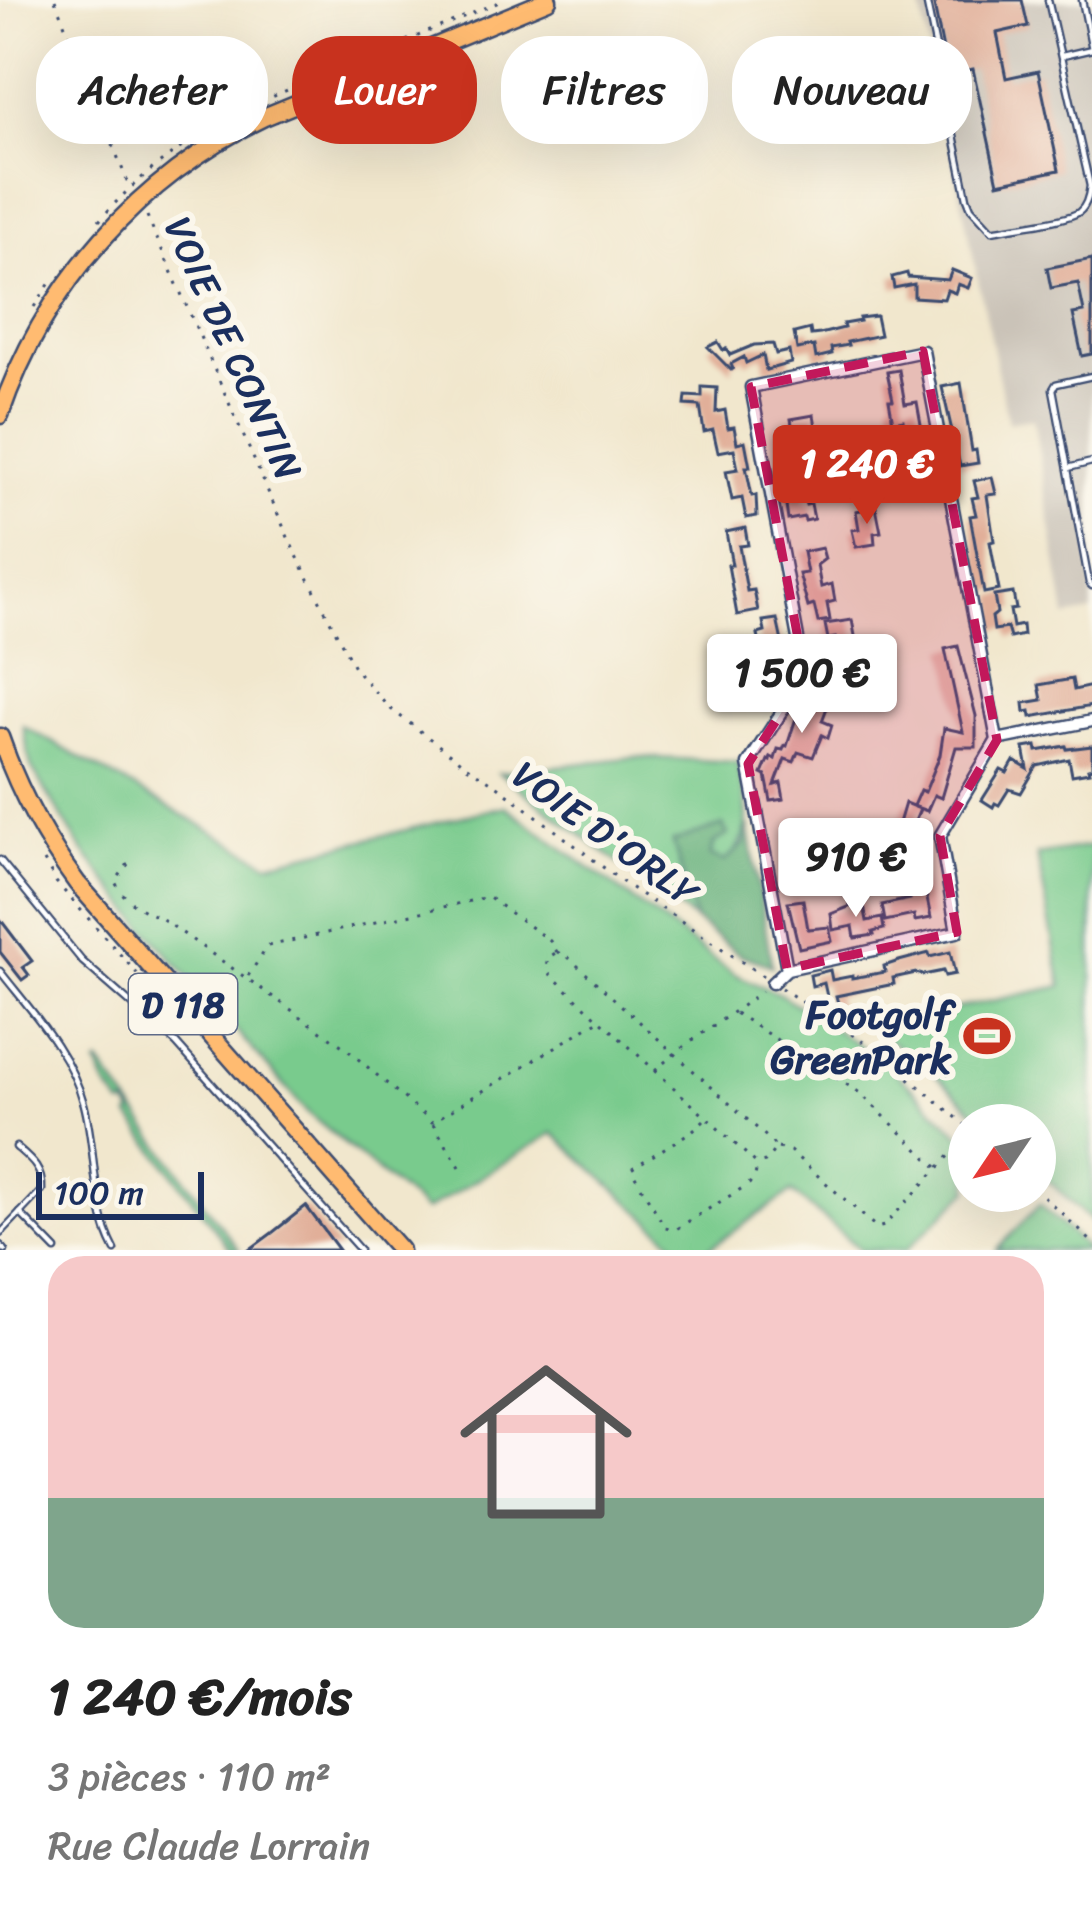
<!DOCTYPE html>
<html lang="fr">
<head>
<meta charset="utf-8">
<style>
  body { margin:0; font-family:Sriracha,sans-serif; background:#f2f2f2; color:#222; height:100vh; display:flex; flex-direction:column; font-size:45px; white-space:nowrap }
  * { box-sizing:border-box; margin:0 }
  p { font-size:39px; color:#767676 }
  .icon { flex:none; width:66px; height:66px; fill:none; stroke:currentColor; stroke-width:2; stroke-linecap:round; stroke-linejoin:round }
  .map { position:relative; height:1250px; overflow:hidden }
  .details { display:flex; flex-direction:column; background:#fff; flex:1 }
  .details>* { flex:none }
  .hud { position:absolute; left:36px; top:36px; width:1020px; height:108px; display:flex; gap:24px }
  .needle { width:78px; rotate:235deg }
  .buttons { position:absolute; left:948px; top:1104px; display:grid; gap:24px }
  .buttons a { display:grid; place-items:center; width:108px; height:108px; border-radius:50%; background:#fff; box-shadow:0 12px 48px #0002; font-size:60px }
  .scale { position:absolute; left:36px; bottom:30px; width:168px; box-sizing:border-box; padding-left:12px; border:6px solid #1b2f5e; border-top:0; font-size:33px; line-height:42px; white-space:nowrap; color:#1b2f5e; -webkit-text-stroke:9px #fbf7ec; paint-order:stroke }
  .price { position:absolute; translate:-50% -102px; padding:0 27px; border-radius:12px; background:#fff; color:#222; font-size:39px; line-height:78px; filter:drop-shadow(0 3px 6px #0008) }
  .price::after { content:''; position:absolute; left:50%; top:72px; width:36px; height:27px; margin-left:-18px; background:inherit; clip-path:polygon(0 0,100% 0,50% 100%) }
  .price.current { background:#c8321e; color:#fff }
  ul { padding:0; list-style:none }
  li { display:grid; align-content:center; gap:24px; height:636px; padding:0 48px }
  li span { display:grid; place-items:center; height:372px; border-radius:36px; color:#555 }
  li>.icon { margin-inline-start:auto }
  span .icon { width:216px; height:216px; fill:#fffc; stroke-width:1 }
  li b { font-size:51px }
  .chip { padding:0 42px; border-radius:48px; background:#fff; box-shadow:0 12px 48px #0002; font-size:42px; line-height:108px }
  .chip.current { background:#c8321e; color:#fff }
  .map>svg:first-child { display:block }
  .industrial { fill:#cac3b8 }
  .green { fill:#79cb8d; stroke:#4a7d76; stroke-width:3 }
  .forest { fill:#62af78; stroke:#3e6f6b; stroke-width:3 }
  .building { fill:#e1af99 }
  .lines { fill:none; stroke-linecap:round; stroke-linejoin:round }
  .lane-casing { stroke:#3b4b6f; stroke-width:9 }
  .street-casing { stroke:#3b4b6f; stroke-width:15 }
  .primary-casing { stroke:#3b4b6f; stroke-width:21 }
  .path { stroke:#3b4b6f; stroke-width:3; stroke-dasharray:3 9; stroke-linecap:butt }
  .lane { stroke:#fff; stroke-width:4.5 }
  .street { stroke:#fff; stroke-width:10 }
  .primary { stroke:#ffbb71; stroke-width:16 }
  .marked { fill:#c2185b; fill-opacity:0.2; stroke:#c2185b; stroke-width:9; stroke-dasharray:24 15; stroke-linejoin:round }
  .labels { text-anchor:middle; stroke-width:12; stroke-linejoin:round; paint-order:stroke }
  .shield { fill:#fbf7ec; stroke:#5e6b89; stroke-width:3 }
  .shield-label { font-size:36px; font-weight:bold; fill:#1b2f5e }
  .street-label { font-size:39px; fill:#1b2f5e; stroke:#fbf7ec }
  .poi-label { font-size:39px; font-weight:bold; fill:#1b2f5e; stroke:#fbf7ec; text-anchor:end }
</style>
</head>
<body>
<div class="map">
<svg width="1092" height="1250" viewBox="0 0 1092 1250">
  <rect width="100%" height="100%" fill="#fbf7ec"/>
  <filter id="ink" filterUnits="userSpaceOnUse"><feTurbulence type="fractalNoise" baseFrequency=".00833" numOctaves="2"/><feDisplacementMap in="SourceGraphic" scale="24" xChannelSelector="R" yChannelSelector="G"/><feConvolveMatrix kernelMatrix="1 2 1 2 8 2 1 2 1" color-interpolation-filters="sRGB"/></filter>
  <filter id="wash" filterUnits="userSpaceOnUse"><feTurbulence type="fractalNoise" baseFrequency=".004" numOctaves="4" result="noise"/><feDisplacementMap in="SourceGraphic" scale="48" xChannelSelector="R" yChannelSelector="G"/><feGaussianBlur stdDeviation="2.7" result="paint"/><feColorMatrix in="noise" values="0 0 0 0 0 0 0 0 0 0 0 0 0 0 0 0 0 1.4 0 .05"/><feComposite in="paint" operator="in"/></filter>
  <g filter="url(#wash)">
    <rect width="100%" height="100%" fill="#f1e7cd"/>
    <path class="industrial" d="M 919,0 L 1092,0 L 1092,612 L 1066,617 L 1033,418 L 1008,422 Z"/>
    <g class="green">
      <path d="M 23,726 L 269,863 L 505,806 L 734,974 L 780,994 L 885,1062 L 969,1143 L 969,1190 L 906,1250 L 861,1250 L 792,1192 L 706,1250 L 683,1250 L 553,1133 L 425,1211 L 310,1115 L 141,923 L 82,850 L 31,767 Z"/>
      <path d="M 635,757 L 738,762 C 744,803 760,831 725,861 L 710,857 L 714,843 L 673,842 L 695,921 L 499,773 Z"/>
      <path d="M 1092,846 L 1092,1222 L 1035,1168 L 1035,1125 L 989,1125 L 926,1066 L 869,1027 L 1062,986 L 1037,855 Z"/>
      <path d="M 99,1063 L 239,1250 L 231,1250 L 130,1117 L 133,1112 L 127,1104 L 122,1106 L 107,1087 L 97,1065 Z"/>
      <path d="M 1040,1204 L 1088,1250 L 997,1250 Z"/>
    </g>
    <path class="forest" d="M 723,825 L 728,835 L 714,843 L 710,856 L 725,861 L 744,844 L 748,825 L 772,966 L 740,955 L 695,921 L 673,842 Z"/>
    <g id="blocks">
      <g class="building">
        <path d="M 933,0 L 1022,0 L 1028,26 L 997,33 L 1006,78 L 1038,71 L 1059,170 L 998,183 L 973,69 L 948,74 Z"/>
        <path d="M 1092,259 L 1092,354 L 1082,356 L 1073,314 L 1084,312 L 1078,283 L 1051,288 L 1047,268 Z"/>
        <path d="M 952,270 L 972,278 L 968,288 L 958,284 L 955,293 L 947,290 L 944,299 L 914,297 L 914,284 L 894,288 L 892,277 L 907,273 L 908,277 L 948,280 Z"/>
        <path d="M 876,316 L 880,335 L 847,342 L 848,345 L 831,348 L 832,354 L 816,358 L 814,346 L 797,349 L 794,333 L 810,329 L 811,335 L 820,334 L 844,328 L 843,324 L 860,321 L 859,318 Z"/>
        <path d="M 718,342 L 723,350 L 726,348 L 730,355 L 754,345 L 773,344 L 776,354 L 789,351 L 791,363 L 766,370 L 763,355 L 746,363 L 744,357 L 731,364 L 733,369 L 731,370 L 708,347 Z"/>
        <path d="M 899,370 L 905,404 L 917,402 L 932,486 L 911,490 L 909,477 L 915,475 L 908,432 L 905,433 L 903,420 L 893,422 L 889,400 L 893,400 L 887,372 Z"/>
        <path d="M 961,383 L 972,451 L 976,450 L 978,463 L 960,466 L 942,387 Z"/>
        <path d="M 702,387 L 717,388 L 716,412 L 725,410 L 728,428 L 734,427 L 737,443 L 745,441 L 750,467 L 746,467 L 752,496 L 756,495 L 757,516 L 746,518 L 742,498 L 732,500 L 726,471 L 738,469 L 734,449 L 718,452 L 713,430 L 704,432 L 700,406 L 685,405 L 686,396 L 702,397 Z"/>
        <path d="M 814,415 L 817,432 L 808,433 L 811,450 L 804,452 L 807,468 L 796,471 L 806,505 L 811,504 L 814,519 L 805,521 L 804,517 L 788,520 L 780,463 L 791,461 L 789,455 L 797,453 L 791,419 Z"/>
        <path d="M 992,477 L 996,494 L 987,495 L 994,541 L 990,542 L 999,590 L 984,593 L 970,516 L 976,515 L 972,498 L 978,497 L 974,481 Z"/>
        <path d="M 876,507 L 881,532 L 874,533 L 875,544 L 856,547 L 852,530 L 859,529 L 856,511 Z"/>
        <path d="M 745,528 L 748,545 L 739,546 L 747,591 L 754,590 L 758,611 L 737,615 L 728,565 L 732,565 L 726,532 Z"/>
        <path d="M 822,548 L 825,559 L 817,565 L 821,587 L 832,584 L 835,601 L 827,603 L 830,620 L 818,622 L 814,605 L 808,607 L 799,574 L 807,573 L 803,552 Z"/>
        <path d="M 1013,593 L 1016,609 L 1010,610 L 1013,627 L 1022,625 L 1023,635 L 1010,638 L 1007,628 L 994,630 L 992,617 L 997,613 L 994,596 Z"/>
        <path d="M 777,619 L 787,665 L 772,668 L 768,644 L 760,645 L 758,634 L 765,632 L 763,621 Z"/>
        <path d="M 852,620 L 856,641 L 853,658 L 834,658 L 835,638 L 828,639 L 825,624 Z"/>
        <path d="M 958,646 L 976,716 L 976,747 L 956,747 L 941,798 L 934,795 L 927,811 L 913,806 L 920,790 L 925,792 L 940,755 L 944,728 L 963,732 L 945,649 Z"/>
        <path d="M 1072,679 L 1074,690 L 1092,686 L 1092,706 L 1031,717 L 1030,711 L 1025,712 L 1024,703 L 1042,700 L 1039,685 Z"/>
        <path d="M 817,681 L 841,689 L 836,702 L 830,700 L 822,721 L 832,725 L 828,738 L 822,735 L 813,757 L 798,752 L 794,762 L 785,759 L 775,785 L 781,783 L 784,799 L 771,801 L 766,776 L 762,774 L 768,760 L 770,761 L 771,757 L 775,759 L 778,749 L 783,750 L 785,745 L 787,746 L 799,709 L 810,713 L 816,695 L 812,693 Z"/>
        <path d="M 1036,746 L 1037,751 L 1066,746 L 1067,749 L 1092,746 L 1092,768 L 1088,769 L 1089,772 L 1072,775 L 1069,759 L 1037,766 L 1021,793 L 1009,789 L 999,805 L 995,803 L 993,807 L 982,800 L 1001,770 L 1007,773 L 1014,761 L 1028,769 L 1024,748 Z"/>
        <path d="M 905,803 L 920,809 L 913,826 L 916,831 L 911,871 L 921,869 L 931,918 L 915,921 L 914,915 L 885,921 L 882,905 L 910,899 L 903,862 L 895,861 L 899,834 L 896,833 Z"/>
        <path d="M 803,900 L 808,929 L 829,927 L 832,941 L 799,948 L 788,902 Z"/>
        <path d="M 863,900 L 867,921 L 882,918 L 884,929 L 873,932 L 874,935 L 855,938 L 853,926 L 833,930 L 831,914 L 851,906 L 850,902 Z"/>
        <path d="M 0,919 L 32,961 L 23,967 L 29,975 L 22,980 L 0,952 Z"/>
        <path d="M 950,952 L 955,974 L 945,976 L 943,971 L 923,975 L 916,973 L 893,978 L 894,984 L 836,996 L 839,1007 L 828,1001 L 824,983 L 812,986 L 810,975 L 830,970 L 832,980 L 852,976 L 852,978 L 885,972 L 884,966 L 899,961 L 929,953 L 930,957 Z"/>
        <path d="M 306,1206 L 339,1250 L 249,1250 L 272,1233 Z"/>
      </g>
    </g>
  </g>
  <g filter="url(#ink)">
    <use href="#blocks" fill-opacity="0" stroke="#3b4b6f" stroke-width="3"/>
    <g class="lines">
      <defs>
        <g id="lane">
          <path d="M 926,0 L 967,198 L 971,208 L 992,231 C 1010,227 1067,221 1079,212 C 1087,206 1089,195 1090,186 L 1048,0"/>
          <path d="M 1082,0 L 1092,49"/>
          <path d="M 1062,56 L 1092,49"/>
          <path d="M 1092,376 L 1056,384 L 1053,389 L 1089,583 L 1092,586"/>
          <path d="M 1068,468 L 1092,462"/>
          <path d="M 0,860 L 82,961 L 176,1043 L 360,1250"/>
          <path d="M 0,971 C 32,1012 70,1052 84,1104 C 97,1153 91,1205 115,1250"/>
          <path d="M 20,1213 L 56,1250"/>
          <path d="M 0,1234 L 42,1190 C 43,1169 31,1160 16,1147"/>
          <path d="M 0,1245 L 5,1250"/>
        </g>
        <g id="street">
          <path d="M 997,740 L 1092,721"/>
          <path d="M 772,983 L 787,969 L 957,932 L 940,836 L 997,740 L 923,351 L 751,387 L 805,676 L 748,764 L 787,969"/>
        </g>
        <g id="primary">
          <path d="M 0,415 C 45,283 140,177 264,117 L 548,0"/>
          <path d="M 0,737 C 18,790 44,838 77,883 L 400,1250"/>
        </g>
      </defs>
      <use href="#lane" class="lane-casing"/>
      <use href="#street" class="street-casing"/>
      <use href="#primary" class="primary-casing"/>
      <g class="path">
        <path d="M 55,0 L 130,188"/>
        <path d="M 147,216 L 291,544 L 354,667 L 387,706 L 467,767 L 499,787 L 621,881 L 763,976"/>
        <path d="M 99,221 C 170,137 267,97 366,57 C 412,39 458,19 504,0"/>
        <path d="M 34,307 L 52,280"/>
        <path d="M 44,861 L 56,882 L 149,987"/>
        <path d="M 128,864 L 115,882 C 126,902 140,910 161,918 L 344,1047 L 432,1122 L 598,1021"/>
        <path d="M 557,952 L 568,957 L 771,1141 L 776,1148 L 765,1162 L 757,1164 L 551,975 L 546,966 L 549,957 Z"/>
        <path d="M 248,976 L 268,946 L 488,897 L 550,941 L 557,952"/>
        <path d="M 781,988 L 874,1049 L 969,1128"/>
        <path d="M 735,1013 L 860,1093 L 938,1168"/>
        <path d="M 655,1071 C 687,1040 727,1019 761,991"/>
        <path d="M 704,1120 L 692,1131 L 631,1169 L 665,1227 L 676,1229 L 749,1184 L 755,1176 L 757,1166"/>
        <path d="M 433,1124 L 460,1167"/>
        <path d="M 778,1148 L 790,1151 L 877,1228 L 884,1226 L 953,1152"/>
        <path d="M 1035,1188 L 1092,1242"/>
      </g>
      <use href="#lane" class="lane"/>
      <use href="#street" class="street"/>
      <use href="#primary" class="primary"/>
    </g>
  </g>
  <path class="marked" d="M 923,351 L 997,740 L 940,836 L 957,932 L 787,969 L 748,764 L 805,676 L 751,387 Z"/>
  <defs>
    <symbol id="stadium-bare" viewBox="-9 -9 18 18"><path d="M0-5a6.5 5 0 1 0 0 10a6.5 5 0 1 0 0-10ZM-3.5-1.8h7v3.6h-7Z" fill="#c8321e" stroke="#fbf7ec" stroke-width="2.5" paint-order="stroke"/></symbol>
  </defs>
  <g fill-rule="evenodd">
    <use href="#stadium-bare" x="954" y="1003" width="66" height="66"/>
  </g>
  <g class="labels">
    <rect class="shield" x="129" y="974" width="108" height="60" rx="9"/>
    <g class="shield-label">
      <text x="183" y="1017">D 118</text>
    </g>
    <g class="street-label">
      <text transform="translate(234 348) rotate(66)" y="14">VOIE DE CONTIN</text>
      <text transform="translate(606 833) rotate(36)" y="14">VOIE D'ORLY</text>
    </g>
    <g class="poi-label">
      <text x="951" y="1028">Footgolf<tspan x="951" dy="45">GreenPark</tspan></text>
    </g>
  </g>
</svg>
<div class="buttons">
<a><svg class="needle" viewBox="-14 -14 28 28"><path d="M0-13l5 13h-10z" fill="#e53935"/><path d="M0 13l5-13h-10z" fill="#767676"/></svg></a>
</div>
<div class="scale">100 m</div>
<b class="price current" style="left:867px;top:527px">1 240 €</b>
<b class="price" style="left:802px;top:736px">1 500 €</b>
<b class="price" style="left:856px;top:920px">910 €</b>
<div class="hud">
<a class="chip">Acheter</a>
<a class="chip current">Louer</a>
<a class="chip">Filtres</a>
<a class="chip">Nouveau</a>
</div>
</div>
<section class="details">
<ul>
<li><span style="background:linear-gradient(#f6c9c9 65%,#7fa58c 0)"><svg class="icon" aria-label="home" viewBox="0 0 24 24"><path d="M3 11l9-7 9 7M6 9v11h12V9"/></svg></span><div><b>1 240 €/mois</b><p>3 pièces · 110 m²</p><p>Rue Claude Lorrain</p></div></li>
</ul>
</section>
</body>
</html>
